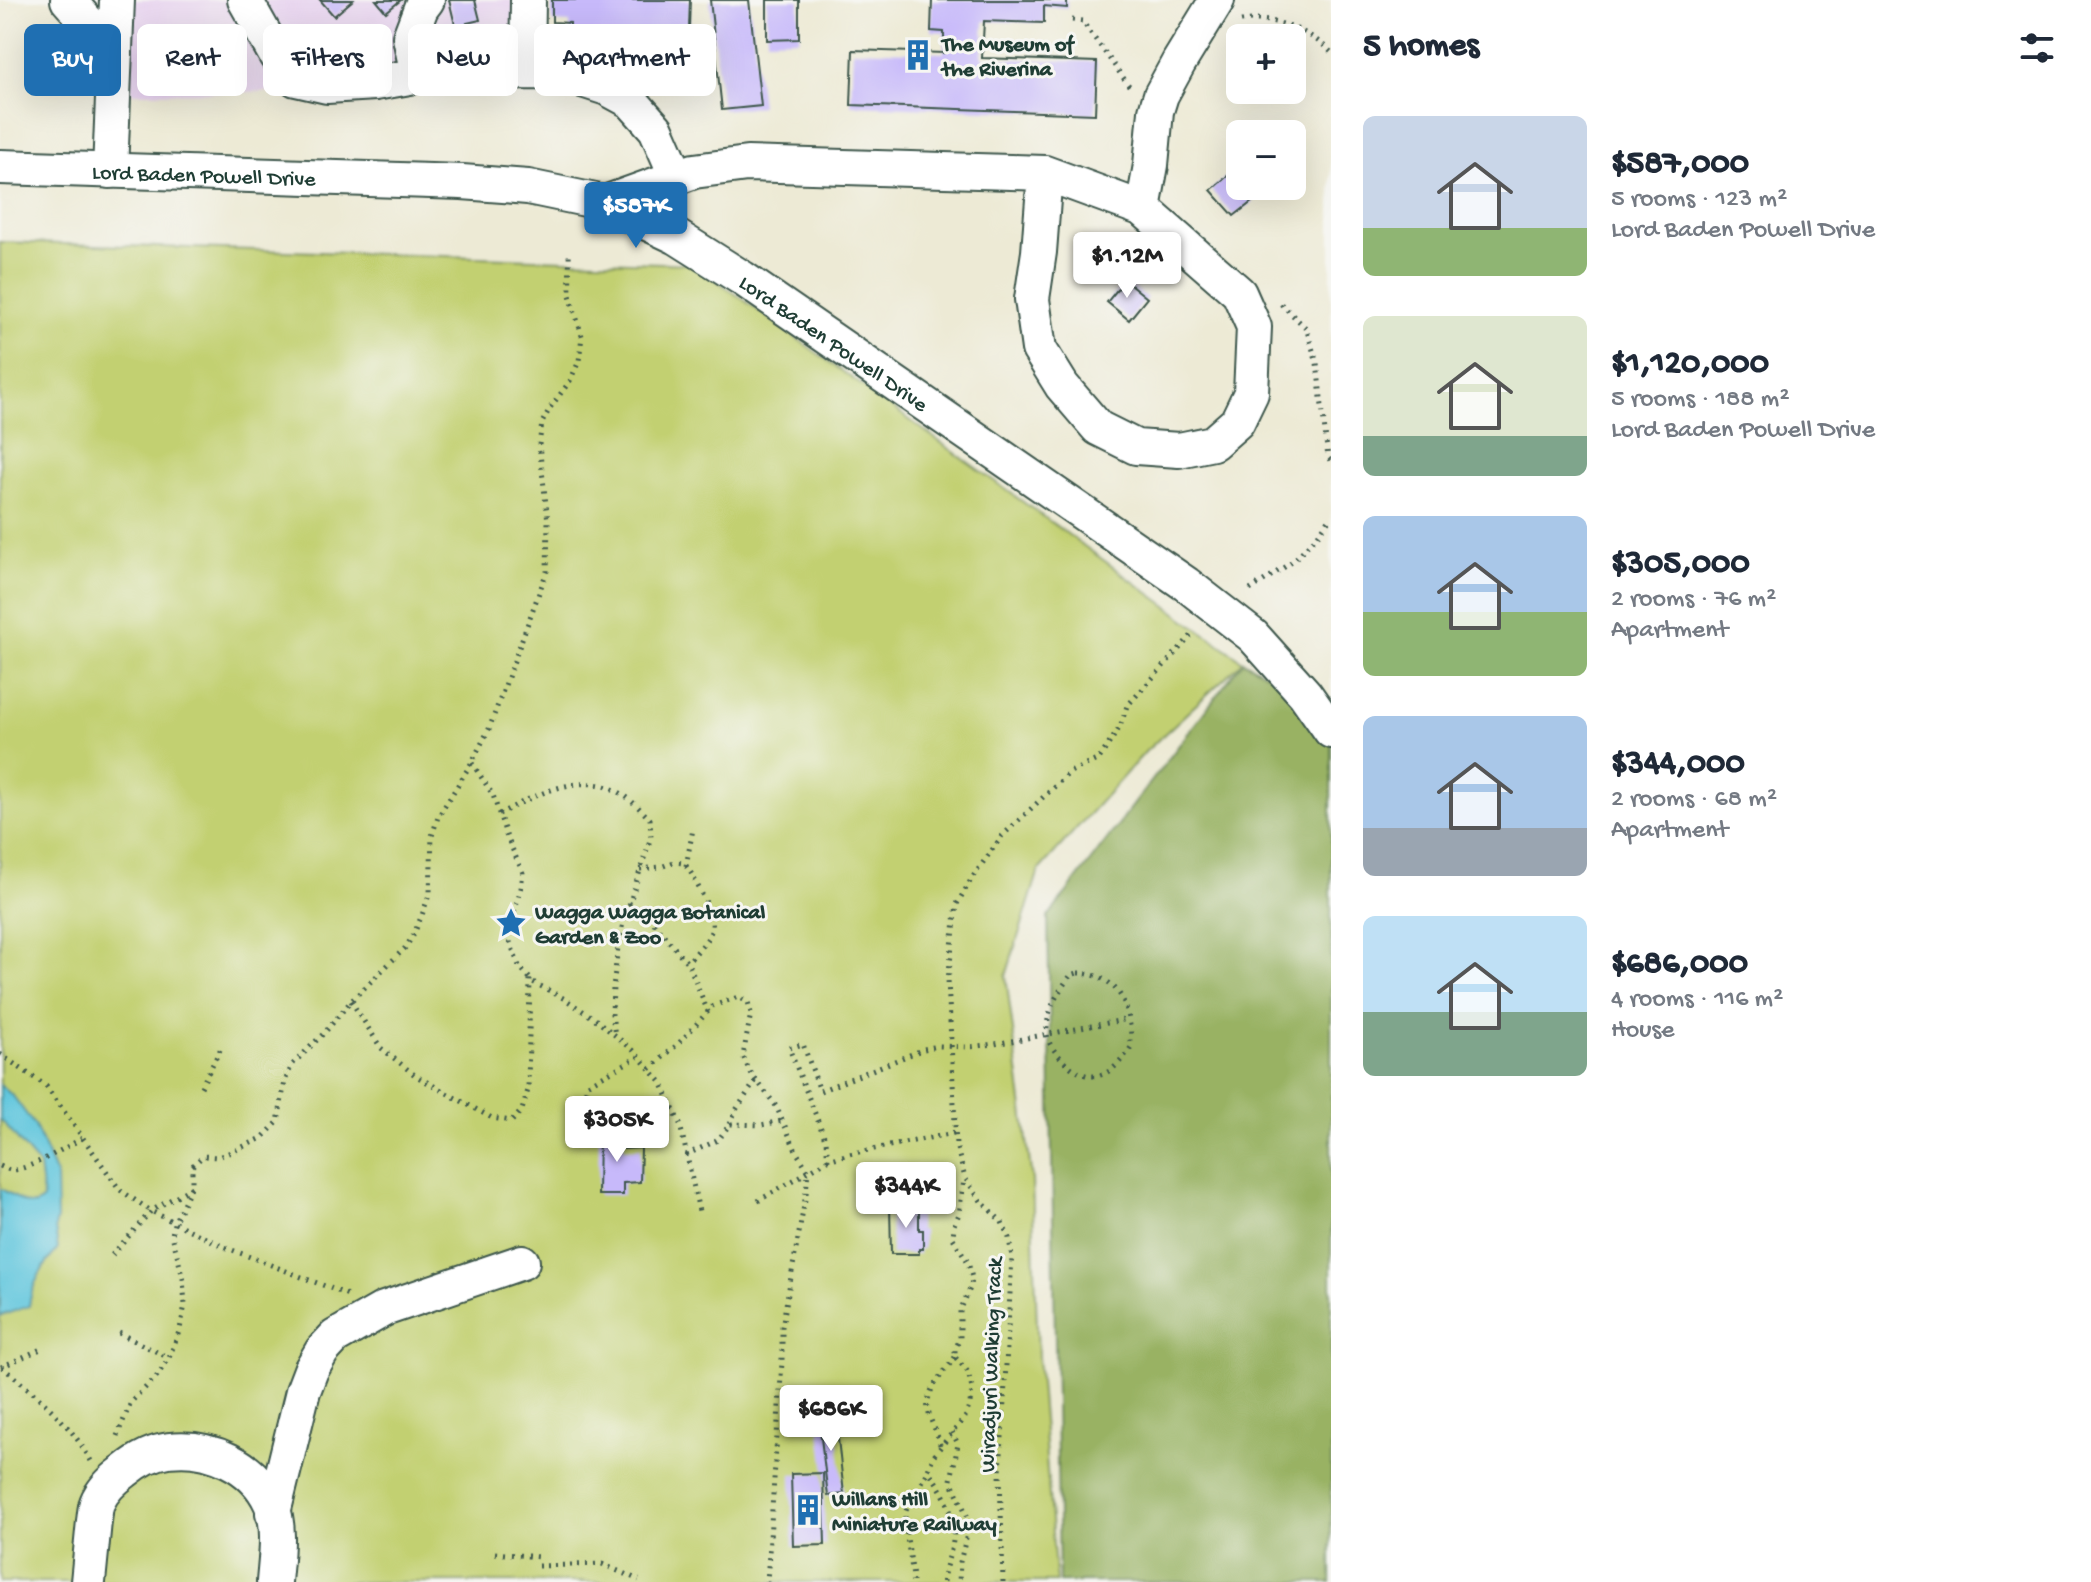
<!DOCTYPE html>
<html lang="en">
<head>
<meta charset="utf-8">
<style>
  body { margin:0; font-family:"Gochi Hand",sans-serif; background:#f2f2f3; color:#1f2937; height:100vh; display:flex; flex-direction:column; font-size:30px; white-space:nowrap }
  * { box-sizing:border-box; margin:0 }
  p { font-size:26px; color:#747a83 }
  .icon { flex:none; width:44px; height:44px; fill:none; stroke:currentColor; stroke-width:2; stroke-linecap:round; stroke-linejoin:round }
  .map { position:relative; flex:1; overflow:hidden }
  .panel { display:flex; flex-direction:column; background:#fff; width:760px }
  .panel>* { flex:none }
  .banner { position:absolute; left:24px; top:24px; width:760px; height:72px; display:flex; gap:16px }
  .controls { position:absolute; left:1226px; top:24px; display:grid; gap:16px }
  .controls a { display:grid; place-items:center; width:80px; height:80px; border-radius:12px; background:#fff; box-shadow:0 8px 32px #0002; font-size:40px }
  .price { position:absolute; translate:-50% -68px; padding:0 18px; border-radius:8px; background:#fff; color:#222; font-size:26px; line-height:52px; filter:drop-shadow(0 2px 4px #0008) }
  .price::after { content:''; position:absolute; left:50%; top:48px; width:24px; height:18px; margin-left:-12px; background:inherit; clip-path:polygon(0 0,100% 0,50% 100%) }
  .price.selected { background:#1f6fb2; color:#fff }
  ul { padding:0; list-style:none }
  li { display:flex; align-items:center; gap:24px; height:200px; padding:0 32px }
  li span { display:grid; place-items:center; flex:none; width:224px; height:160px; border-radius:12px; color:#555 }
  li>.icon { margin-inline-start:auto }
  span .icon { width:96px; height:96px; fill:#fffc; stroke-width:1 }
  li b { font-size:34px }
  h2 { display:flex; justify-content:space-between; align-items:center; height:96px; padding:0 32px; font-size:34px }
  .pill { padding:0 28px; border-radius:12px; background:#fff; box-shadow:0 8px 32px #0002; font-size:28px; line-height:72px }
  .pill.selected { background:#1f6fb2; color:#fff }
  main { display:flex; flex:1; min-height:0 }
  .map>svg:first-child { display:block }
  .built { fill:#e7d2ef }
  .green { fill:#c2d071; stroke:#708652; stroke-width:2 }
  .forest { fill:#99b263; stroke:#5c784c; stroke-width:2 }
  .water { fill:#60c6dd; stroke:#408288; stroke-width:2 }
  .building { fill:#c7b9fa }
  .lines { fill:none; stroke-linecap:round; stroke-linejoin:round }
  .minor-casing { stroke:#3e574c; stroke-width:38 }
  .path { stroke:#3e574c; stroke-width:5; stroke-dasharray:2 6; stroke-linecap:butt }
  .minor { stroke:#fff; stroke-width:34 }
  .labels { text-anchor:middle; stroke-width:6; stroke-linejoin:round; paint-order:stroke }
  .poi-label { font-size:22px; font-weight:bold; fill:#1f3d34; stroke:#f6f6f2; text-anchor:start }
  .street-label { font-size:22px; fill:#1f3d34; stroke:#f6f6f2 }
</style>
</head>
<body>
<main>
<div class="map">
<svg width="1331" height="1582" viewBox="0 0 1331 1582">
  <rect width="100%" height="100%" fill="#f6f6f2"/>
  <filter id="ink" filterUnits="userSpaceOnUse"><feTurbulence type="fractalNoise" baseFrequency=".0125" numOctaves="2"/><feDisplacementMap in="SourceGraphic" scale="16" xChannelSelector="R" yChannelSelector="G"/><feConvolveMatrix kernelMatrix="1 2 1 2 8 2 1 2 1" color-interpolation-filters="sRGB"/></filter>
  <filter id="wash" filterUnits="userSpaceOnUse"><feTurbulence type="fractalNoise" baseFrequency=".006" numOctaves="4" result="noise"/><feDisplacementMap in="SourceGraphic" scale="32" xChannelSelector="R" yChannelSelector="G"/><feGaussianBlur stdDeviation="1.8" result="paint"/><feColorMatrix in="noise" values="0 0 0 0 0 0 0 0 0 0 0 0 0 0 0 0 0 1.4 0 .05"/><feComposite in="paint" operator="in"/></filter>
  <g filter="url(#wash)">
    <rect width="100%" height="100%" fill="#edead5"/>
    <path class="built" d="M 131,0 L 515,0 L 517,24 L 478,60 L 427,90 L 131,93 Z"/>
    <path class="green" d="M 0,242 L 694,264 L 1243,661 L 1146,751 L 1039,870 L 1006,976 L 1032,1180 L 1038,1357 L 1056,1582 L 0,1582 Z"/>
    <path class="forest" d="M 1243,661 L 1331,709 L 1331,1582 L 1059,1582 L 1048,917 Z"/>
    <path class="water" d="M 0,1085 L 13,1096 L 35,1126 L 56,1175 L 57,1219 L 55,1227 L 58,1249 C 43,1266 32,1283 29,1306 L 0,1316 L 0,1189 C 16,1194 29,1214 43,1199 L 39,1165 L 0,1119 Z"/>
    <g id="blocks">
      <g class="building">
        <path d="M 320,0 L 353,0 L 334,16 Z"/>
        <path d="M 376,0 L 401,0 L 386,12 Z"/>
        <path d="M 449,0 L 475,0 L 480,20 L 467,23 L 471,37 L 446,42 L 443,28 L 455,25 Z"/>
        <path d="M 552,0 L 690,0 L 688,55 L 614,52 L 613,59 L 569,57 L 570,23 L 552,22 Z"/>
        <path d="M 710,0 L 749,0 L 761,106 L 722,110 Z"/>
        <path d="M 767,0 L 799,0 L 799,39 L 767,40 Z"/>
        <path d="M 932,0 L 1067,0 L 1067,8 L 1044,6 L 1044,23 L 984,21 L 982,58 L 1097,62 L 1095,114 L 851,105 L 853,50 L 944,53 L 944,32 L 931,31 Z"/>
        <path d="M 1230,174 L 1253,201 L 1234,216 L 1211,190 Z"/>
        <path d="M 1125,280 L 1147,298 L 1129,320 L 1107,302 Z"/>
        <path d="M 599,1132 L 624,1132 L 624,1149 L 641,1148 L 640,1182 L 623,1183 L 623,1195 L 598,1195 Z"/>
        <path d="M 890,1205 L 919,1205 L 919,1230 L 923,1230 L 923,1249 L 919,1249 L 919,1254 L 891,1254 Z"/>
        <path d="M 835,1411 L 844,1494 L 828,1496 L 818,1413 Z"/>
        <path d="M 823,1473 L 825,1545 L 793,1546 L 791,1474 Z"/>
      </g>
    </g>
  </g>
  <g filter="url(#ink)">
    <use href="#blocks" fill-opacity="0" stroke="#3e574c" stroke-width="2"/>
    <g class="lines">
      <defs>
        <g id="minor">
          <path d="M 68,0 L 115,53"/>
          <path d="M 245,0 L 276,55 L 296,79 L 327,86 L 375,83 L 427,74 L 537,72 L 573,77 L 607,88 L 631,101 L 656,129 L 677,177"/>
          <path d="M 527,72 L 528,0"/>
          <path d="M 418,75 L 410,37 L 421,8 L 427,0"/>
          <path id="s1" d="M 0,167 L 462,182 L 528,187 L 605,203 L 677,237 L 742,278 L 1186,584 L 1253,636 L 1305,694 L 1331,731"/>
          <path d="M 110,171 L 117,0"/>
          <path d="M 605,203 L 694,171 L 747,164 L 1045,173 L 1143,209 L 1239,293 L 1254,327 L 1251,393 L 1237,422 L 1213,443 L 1179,450 L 1136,447 L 1098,428 L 1062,386 L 1039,349 L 1032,299 L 1039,252 L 1045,173"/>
          <path d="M 1143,209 L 1151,165 L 1156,111 L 1161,95 L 1179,62 L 1217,0"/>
          <path d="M 273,1513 L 303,1391 L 311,1370 L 322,1351 L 335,1337 L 384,1309 L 522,1262"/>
          <path d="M 88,1582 C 90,1561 92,1541 94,1521 C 95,1515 95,1508 97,1503 C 102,1490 114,1479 125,1471 C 137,1461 153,1452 169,1450 C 209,1445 254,1465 271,1503 C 281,1527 276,1557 274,1582"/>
        </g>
      </defs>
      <use href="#minor" class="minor-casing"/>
      <g class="path">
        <path d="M 1072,20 L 1082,21 L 1130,87"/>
        <path d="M 1241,21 C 1274,16 1307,29 1331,52"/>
        <path d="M 1281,304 L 1306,328 L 1317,363 L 1328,458 L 1331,461"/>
        <path d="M 1250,590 L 1292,562 L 1317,536 L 1331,517"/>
        <path d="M 472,763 L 493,795 L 506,835 L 523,873 L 521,888 L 510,927 L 510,942 L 519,966 L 533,982 L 565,999 L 595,1019 L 633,1050 L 661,1082 L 680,1124 L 700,1216"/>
        <path d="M 499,814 C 534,796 578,771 617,791 C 629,797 640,809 650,819 L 651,837 L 623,923 L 618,947 L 613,987 L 612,1014 L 615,1036"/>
        <path d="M 686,866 L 693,829"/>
        <path d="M 640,869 L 661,867 L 674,862 L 683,863 C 692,872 694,879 700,890 C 720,930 715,931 687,963"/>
        <path d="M 629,903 L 648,916 L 689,965 L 708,1012"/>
        <path d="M 1078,973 C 1121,974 1132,1010 1131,1047 C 1111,1078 1089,1088 1061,1058 C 1054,1051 1047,1042 1047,1032 C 1046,1011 1059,990 1071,975 Z"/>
        <path d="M 351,1001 L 381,1048 L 416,1076 L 492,1118 L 512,1121 L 522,1110 L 528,1090 L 530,978"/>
        <path d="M 0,1054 L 46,1086 L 120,1190 L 151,1211 L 222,1246 L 348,1295"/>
        <path d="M 650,1069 L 679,1043 L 713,1006 L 738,997 L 748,1002 L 751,1013 L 743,1056 L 749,1070 L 776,1106 L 797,1153 L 808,1170 L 806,1194 L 782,1327 L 782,1362 L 767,1582"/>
        <path d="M 201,1087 L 221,1048"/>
        <path d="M 730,1124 L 736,1110 L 757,1079"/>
        <path d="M 594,1129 L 593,1114 L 584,1096 L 588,1084 L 638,1057"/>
        <path d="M 686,1155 L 718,1140 L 730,1124 L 761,1125 L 782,1121"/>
        <path d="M 828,1160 L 826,1141 L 789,1048 L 803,1044 L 820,1091 L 924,1049 L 938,1046 L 969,1047 L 995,1044 L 1129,1019"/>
        <path d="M 0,1166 C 5,1168 7,1170 12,1170 C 29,1170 68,1146 84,1137"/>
        <path d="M 758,1201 L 828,1160 L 849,1154 L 954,1133"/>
        <path d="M 112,1255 L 151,1211 L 192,1187 L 192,1166 L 203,1156 L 218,1157 L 236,1150 L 262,1138 L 278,1122 L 285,1081 L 292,1065 L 326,1031 L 351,1001 L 405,948 L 413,936 L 422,915 L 430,892 L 432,836 L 438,817 L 472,762 L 489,729 L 547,571 L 548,521 L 539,445 L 542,423 L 550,408 L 570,381 L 579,361 L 582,336 L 570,295 L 569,250"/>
        <path d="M 119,1333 L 169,1358"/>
        <path d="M 1,1367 L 43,1348"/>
        <path d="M 2,1367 C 36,1395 70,1422 91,1461"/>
        <path d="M 952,1432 L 958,1444 L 951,1480 L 970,1522 L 960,1562 L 959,1582"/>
        <path d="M 117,1436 L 131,1402 L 157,1376 L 169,1358 L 180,1329 L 185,1305 L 183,1278 L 172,1235 L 174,1223 L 191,1187"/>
        <path d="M 940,1445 C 938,1434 932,1425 929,1414 C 922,1392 944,1374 955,1357"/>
        <path d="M 495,1553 L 539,1557"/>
        <path d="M 538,1566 L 602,1564 L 639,1580"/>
        <path d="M 913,1582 C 913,1564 902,1524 906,1511 C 911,1496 923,1485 928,1470"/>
        <path d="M 943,1582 C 944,1570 948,1561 951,1550 C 960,1520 945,1494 928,1470 L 934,1455 L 966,1416 L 970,1403 L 972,1389 L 968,1372 L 955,1357 L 955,1349 L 960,1339 L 960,1311 L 971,1286 L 972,1278 L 968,1262 L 953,1238 L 954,1225 L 959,1214 L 964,1180"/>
        <path d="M 1003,1582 L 1000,1473 L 1012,1257 L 1009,1238 L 1002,1222 L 981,1201 L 965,1178 L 956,1145 L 948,980 L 957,904 L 972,878 L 1002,836 L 1070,772 L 1099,759 L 1120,727 L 1127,706 L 1191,636"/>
      </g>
      <use href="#minor" class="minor"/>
    </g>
  </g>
  <defs>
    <symbol id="building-bare" viewBox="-9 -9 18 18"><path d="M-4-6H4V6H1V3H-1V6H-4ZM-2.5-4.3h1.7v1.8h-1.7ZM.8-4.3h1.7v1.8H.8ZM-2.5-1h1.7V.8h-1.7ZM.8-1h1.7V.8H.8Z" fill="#1f6fb2" stroke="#f6f6f2" stroke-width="2.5" paint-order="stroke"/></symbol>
    <symbol id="sight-bare" viewBox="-9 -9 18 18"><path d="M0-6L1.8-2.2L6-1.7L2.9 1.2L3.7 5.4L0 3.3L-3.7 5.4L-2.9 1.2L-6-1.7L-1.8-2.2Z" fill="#1f6fb2" stroke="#f6f6f2" stroke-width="2.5" paint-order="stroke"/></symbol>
  </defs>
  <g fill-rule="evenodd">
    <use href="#building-bare" x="896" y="33" width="44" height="44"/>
    <use href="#sight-bare" x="489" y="901" width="44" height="44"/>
    <use href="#building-bare" x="786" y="1488" width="44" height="44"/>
  </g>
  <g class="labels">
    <g class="poi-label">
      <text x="942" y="50">The Museum of<tspan x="942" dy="25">the Riverina</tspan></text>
      <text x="535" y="918">Wagga Wagga Botanical<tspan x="535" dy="25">Garden &amp; Zoo</tspan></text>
      <text x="832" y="1505">Willans Hill<tspan x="832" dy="25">Miniature Railway</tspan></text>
    </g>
    <g class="street-label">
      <text dy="8" stroke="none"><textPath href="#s1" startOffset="204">Lord Baden Powell Drive</textPath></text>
      <text dy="8" stroke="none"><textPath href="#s1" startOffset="876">Lord Baden Powell Drive</textPath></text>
      <text transform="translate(989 1365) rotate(-88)" y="8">Wiradjuri Walking Track</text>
    </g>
  </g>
</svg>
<div class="controls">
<a>+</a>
<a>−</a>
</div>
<b class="price selected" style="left:636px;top:250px">$587K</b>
<b class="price" style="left:1127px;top:300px">$1.12M</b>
<b class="price" style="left:617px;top:1164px">$305K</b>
<b class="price" style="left:906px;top:1230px">$344K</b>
<b class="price" style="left:831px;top:1453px">$686K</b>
<div class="banner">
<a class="pill selected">Buy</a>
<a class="pill">Rent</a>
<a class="pill">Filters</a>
<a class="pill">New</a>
<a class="pill">Apartment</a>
</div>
</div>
<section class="panel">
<h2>5 homes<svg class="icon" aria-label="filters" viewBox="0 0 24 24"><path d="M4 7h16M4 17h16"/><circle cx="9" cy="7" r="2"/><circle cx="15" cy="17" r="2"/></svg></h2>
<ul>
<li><span style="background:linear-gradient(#c9d6e8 70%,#8fb573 0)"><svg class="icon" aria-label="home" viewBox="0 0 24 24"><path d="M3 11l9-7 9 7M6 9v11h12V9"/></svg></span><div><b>$587,000</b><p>5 rooms · 123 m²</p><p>Lord Baden Powell Drive</p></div></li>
<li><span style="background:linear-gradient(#dfe7d0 75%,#7fa58c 0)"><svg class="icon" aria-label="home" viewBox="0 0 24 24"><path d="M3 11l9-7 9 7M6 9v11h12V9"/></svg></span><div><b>$1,120,000</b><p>5 rooms · 188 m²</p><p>Lord Baden Powell Drive</p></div></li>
<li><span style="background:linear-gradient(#a9c7e8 60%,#8fb573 0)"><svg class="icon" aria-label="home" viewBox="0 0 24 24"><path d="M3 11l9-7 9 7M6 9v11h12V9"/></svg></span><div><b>$305,000</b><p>2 rooms · 76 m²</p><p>Apartment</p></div></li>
<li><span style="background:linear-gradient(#a9c7e8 70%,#9aa5b1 0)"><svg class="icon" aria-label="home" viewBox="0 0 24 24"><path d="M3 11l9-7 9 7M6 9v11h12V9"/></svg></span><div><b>$344,000</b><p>2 rooms · 68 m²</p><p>Apartment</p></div></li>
<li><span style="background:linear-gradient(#bfe0f5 60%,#7fa58c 0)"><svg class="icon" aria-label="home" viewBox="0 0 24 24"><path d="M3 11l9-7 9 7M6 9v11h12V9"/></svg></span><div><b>$686,000</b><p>4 rooms · 116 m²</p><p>House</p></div></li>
</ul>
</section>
</main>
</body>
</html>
